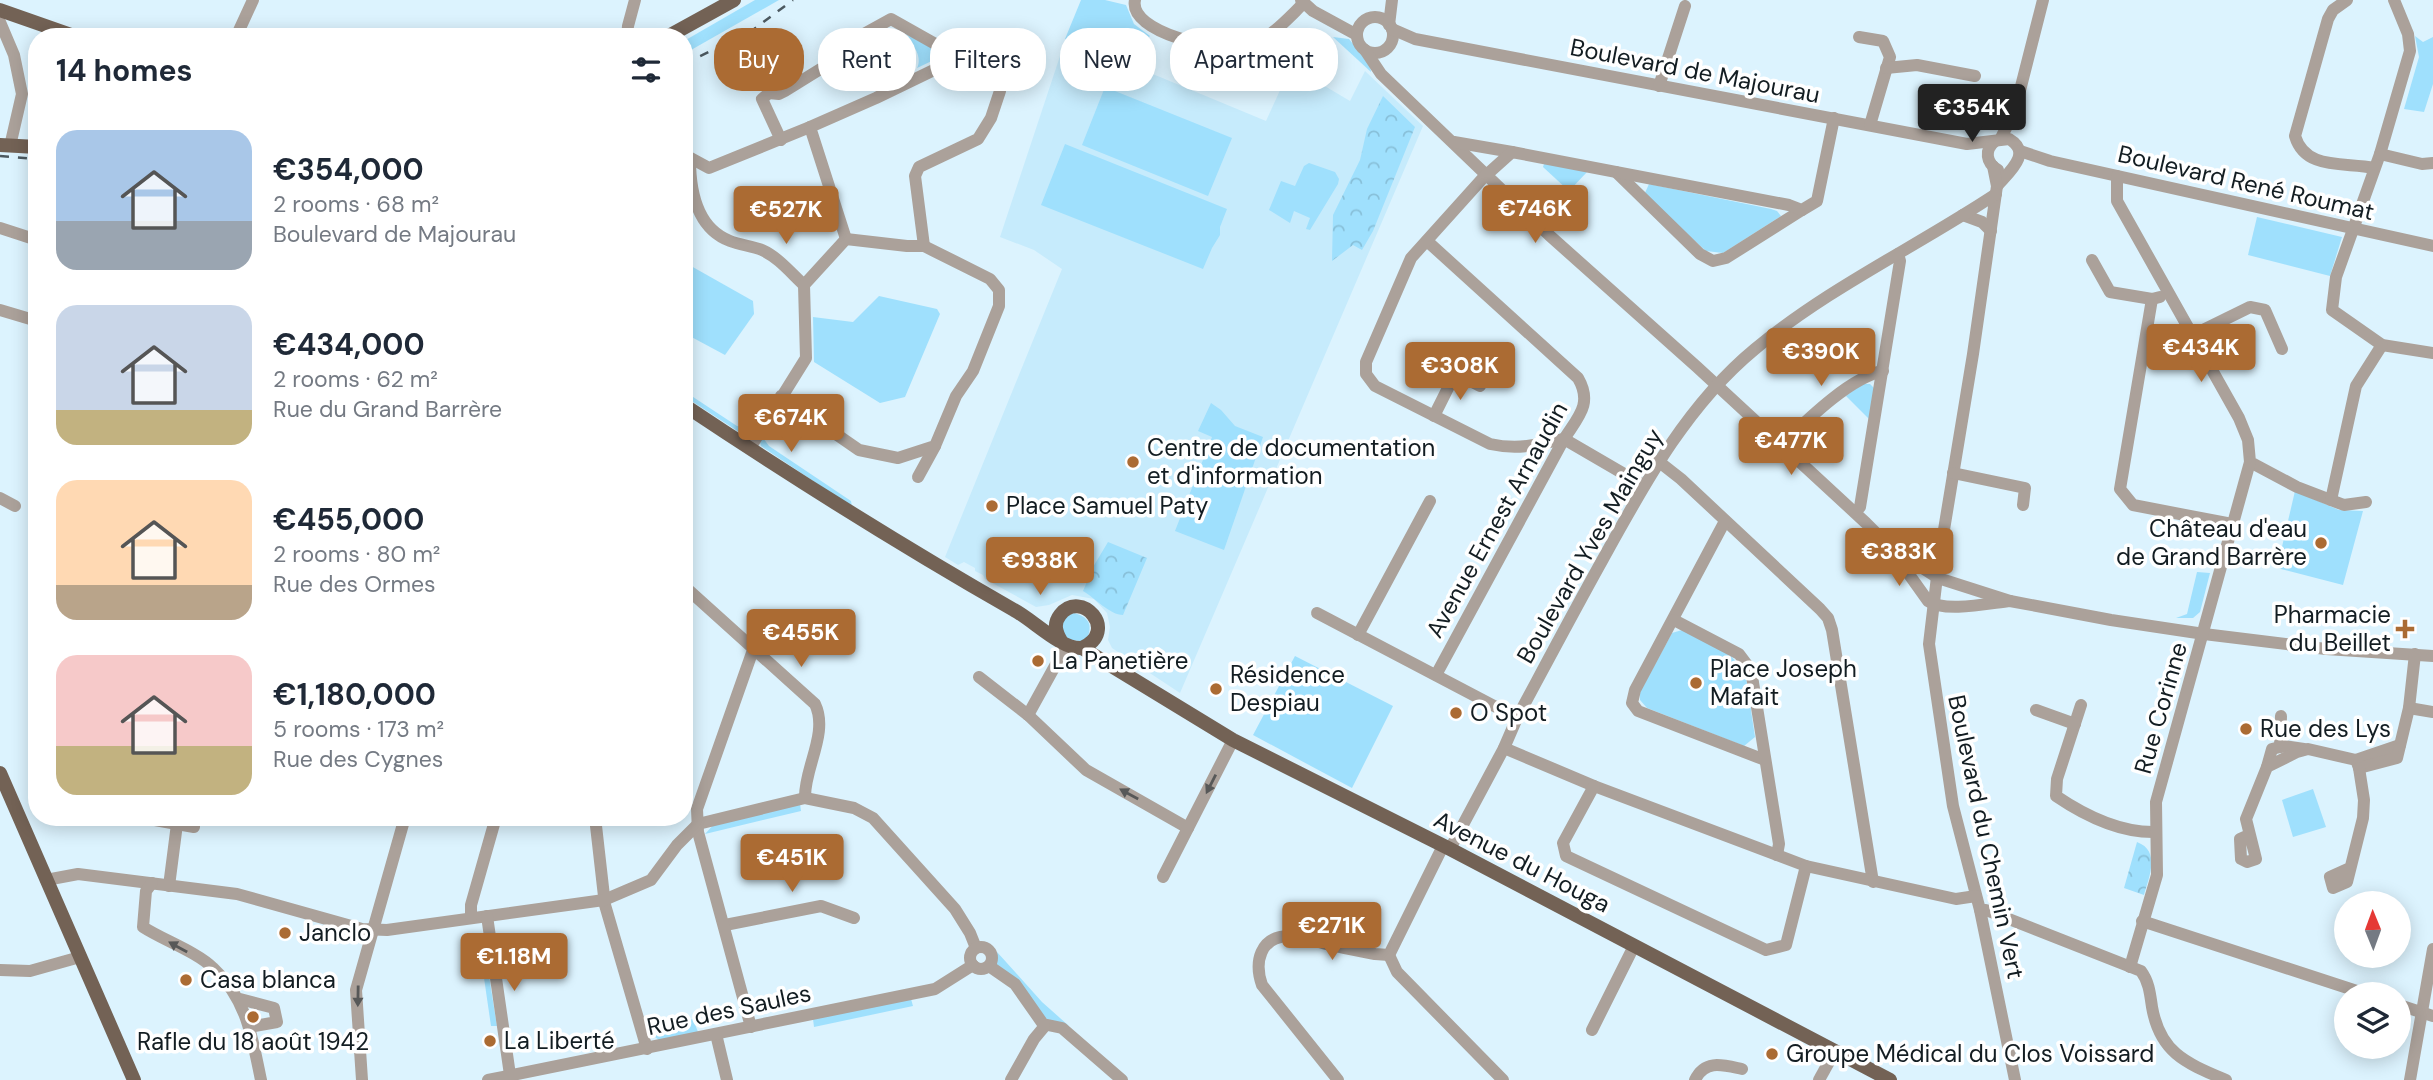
<!DOCTYPE html>
<html lang="en">
<head>
<meta charset="utf-8">
<style>
  body { margin:0; font-family:"DM Sans",sans-serif; background:#f6f6f7; color:#1f2937; height:100vh; display:flex; flex-direction:column; font-size:26px; white-space:nowrap }
  * { box-sizing:border-box; margin:0 }
  p { font-size:23px; color:#747a83 }
  .icon { flex:none; width:38px; height:38px; fill:none; stroke:currentColor; stroke-width:2; stroke-linecap:round; stroke-linejoin:round }
  .map { position:relative; flex:1; overflow:hidden }
  .panel { position:absolute; left:28px; top:28px; width:665px; height:798px; display:flex; flex-direction:column; background:#fff; border-radius:28px; box-shadow:0 4px 18px #0003 }
  .panel>* { flex:none }
  .hud { position:absolute; left:714px; top:28px; width:665px; height:63px; display:flex; gap:14px }
  .needle { width:46px; rotate:359deg }
  .buttons { position:absolute; left:2334px; top:891px; display:grid; gap:14px }
  .buttons a { display:grid; place-items:center; width:77px; height:77px; border-radius:50%; background:#fff; box-shadow:0 4px 18px #0003; font-size:35px }
  .price { position:absolute; translate:-50% -60px; padding:0 16px; border-radius:7px; background:#ab6b33; color:#fff; font-size:23px; line-height:46px; filter:drop-shadow(0 2px 4px #0008) }
  .price::after { content:''; position:absolute; left:50%; top:42px; width:21px; height:16px; margin-left:-10px; background:inherit; clip-path:polygon(0 0,100% 0,50% 100%) }
  .price.current { background:#222; color:#fff }
  ul { padding:0; list-style:none }
  li { display:flex; align-items:center; gap:21px; height:175px; padding:0 28px }
  li span { display:grid; place-items:center; flex:none; width:196px; height:140px; border-radius:21px; color:#555 }
  li>.icon { margin-inline-start:auto }
  span .icon { width:84px; height:84px; fill:#fffc; stroke-width:1 }
  li b { font-size:30px }
  h2 { display:flex; justify-content:space-between; align-items:center; height:84px; padding:0 28px; font-size:30px }
  .pill { padding:0 24px; border-radius:28px; background:#fff; box-shadow:0 4px 18px #0003; font-size:24px; line-height:63px }
  .pill.current { background:#ab6b33; color:#fff }
  .map>svg:first-child { display:block }
  .built { fill:#c6ebfc }
  .green { fill:#9fe0fd }
  .forest { fill:url(#forest-crowns) }
  .lines { fill:none; stroke-linecap:round; stroke-linejoin:round }
  .minor { stroke:#aba19a; stroke-width:12 }
  .major { stroke:#736255; stroke-width:14 }
  .rail { stroke:#4c5960; stroke-width:2.5; stroke-dasharray:9 9; stroke-linecap:butt }
  .oneway { fill:#575858 }
  .poi-dot { fill:#ab6b33; stroke:#fff; stroke-width:2.5 }
  .labels { text-anchor:middle; stroke-width:7; stroke-linejoin:round; paint-order:stroke }
  .street-label { font-size:24px; fill:#131d22; stroke:#fff }
  .poi-label { font-size:24px; fill:#131d22; stroke:#fff; text-anchor:start }
</style>
</head>
<body>
<div class="map">
<svg width="2433" height="1080" viewBox="0 0 2433 1080">
  <defs>
    <pattern id="forest-crowns" width="20" height="18" patternUnits="userSpaceOnUse" patternTransform="scale(1.75)"><rect width="20" height="18" fill="#9fe0fd"/><path d="M2 6a3 3 0 1 1 6 0M12 15a3 3 0 1 1 6 0" fill="none" stroke="#88c0d9"/></pattern>
  </defs>
  <rect width="100%" height="100%" fill="#dcf3fe"/>
  <path class="built" d="M 1066,38 L 1266,121 L 1291,66 L 1350,101 L 1365,71 L 1423,126 L 1180,693 L 1112,648 L 1108,640 L 1110,627 L 1107,613 L 1094,599 L 1072,595 L 1049,605 L 1036,607 L 985,579 L 983,575 L 975,571 L 975,568 L 964,562 L 958,565 L 945,557 L 1062,269 L 1034,250 L 1000,237 Z"/>
  <g class="green">
    <path d="M 755,0 L 779,0 L 684,54 L 684,41 Z"/>
    <path d="M 1081,0 L 1105,0 L 1126,5 L 1134,24 L 1150,36 L 1123,63 L 1065,39 Z"/>
    <path d="M 899,32 C 913,37 928,43 937,54 L 936,59 L 917,68 C 922,60 916,45 907,40 L 832,73 L 832,65 L 843,56 Z"/>
    <path d="M 2415,36 L 2423,42 L 2433,37 L 2433,84 L 2424,112 L 2404,109 L 2419,57 Z"/>
    <path d="M 1333,37 L 1349,39 L 1370,65 L 1371,72 Z"/>
    <path d="M 1105,87 L 1232,138 L 1208,196 L 1082,145 Z"/>
    <path d="M 1065,144 L 1227,209 L 1220,227 L 1220,235 L 1212,248 L 1203,269 L 1041,205 Z"/>
    <path d="M 1545,161 L 1587,172 L 1569,191 L 1543,167 Z"/>
    <path d="M 1309,163 L 1335,172 L 1339,179 L 1338,184 L 1310,230 L 1306,229 L 1310,218 L 1294,211 L 1290,223 L 1269,210 L 1281,181 L 1295,186 L 1304,166 Z"/>
    <path d="M 1649,184 L 1771,209 L 1777,211 L 1781,216 L 1723,253 L 1706,251 L 1644,195 Z"/>
    <path d="M 2257,217 L 2342,237 L 2330,276 L 2248,255 Z"/>
    <path d="M 691,266 L 753,301 L 754,314 L 725,355 L 684,333 L 684,296 Z"/>
    <path d="M 879,296 L 937,309 L 940,314 L 905,397 L 880,403 L 814,362 L 813,317 L 853,322 Z"/>
    <path d="M 1862,384 L 1870,384 L 1876,390 L 1869,419 L 1846,396 Z"/>
    <path d="M 684,391 L 737,426 L 754,429 L 750,433 L 742,434 L 684,396 Z"/>
    <path d="M 1211,403 L 1221,410 L 1235,426 L 1263,437 L 1224,550 L 1175,531 L 1212,437 L 1198,431 Z"/>
    <path d="M 761,435 L 769,446 L 851,501 L 852,507 L 761,446 L 759,439 Z"/>
    <path d="M 2295,491 L 2339,510 L 2363,511 L 2343,585 L 2277,568 Z"/>
    <path d="M 2197,572 L 2210,573 L 2200,612 L 2193,618 L 2176,618 L 2187,614 Z"/>
    <path d="M 1074,613 C 1092,618 1092,627 1086,642 L 1065,639 L 1061,622 L 1066,615 Z"/>
    <path d="M 1682,630 L 1729,654 L 1745,671 L 1755,737 L 1744,746 L 1647,708 L 1640,700 L 1640,692 L 1672,633 Z"/>
    <path d="M 1295,656 L 1393,706 L 1352,788 L 1253,735 Z"/>
    <path d="M 2313,789 L 2326,827 L 2293,837 L 2282,800 Z"/>
    <path d="M 800,804 L 801,811 L 705,834 L 715,823 Z"/>
    <path d="M 997,952 L 1042,1002 L 1069,1026 L 1044,1018 L 997,966 L 994,957 Z"/>
    <path d="M 488,970 L 497,1026 L 491,1026 L 483,971 Z"/>
    <path d="M 911,999 L 913,1006 L 814,1027 L 813,1019 Z"/>
    <path d="M 693,1019 L 698,1032 L 660,1041 L 649,1032 Z"/>
  </g>
  <g class="forest">
    <path d="M 1383,96 L 1415,127 L 1373,231 L 1362,250 L 1353,245 L 1332,261 L 1333,215 L 1360,160 L 1367,129 Z"/>
    <path d="M 1108,542 L 1147,558 L 1123,615 C 1110,615 1095,598 1083,591 L 1093,567 Z"/>
    <path d="M 2137,842 C 2161,851 2149,877 2144,895 L 2124,888 Z"/>
  </g>
  <g class="lines">
    <g class="minor">
      <path d="M 1135,0 C 1128,33 1220,52 1243,47 C 1267,43 1287,19 1304,3"/>
      <path d="M 1301,0 L 1313,11 L 1357,35"/>
      <path d="M 2347,0 L 2333,10 L 2328,19 L 2295,136 C 2305,170 2343,162 2374,168"/>
      <path d="M 2394,0 L 2408,34 L 2410,51 L 2380,154 L 2336,277 L 2332,310 L 2382,345 L 2433,353"/>
      <circle cx="1375" cy="35" r="18"/>
      <path d="M 0,22 L 14,55 L 22,94 L 10,146"/>
      <path d="M 1389,25 L 1392,0"/>
      <path d="M 1392,29 L 1415,39 L 1967,144 L 2009,139 C 2033,153 2009,172 1997,186"/>
      <path d="M 236,37 L 253,0"/>
      <path d="M 627,37 L 628,26 L 635,0"/>
      <path d="M 1859,37 L 1883,41 L 1890,57 L 1870,125"/>
      <path d="M 1365,50 L 1381,74 L 1549,235 L 1697,367 L 1866,523 L 1888,545 L 1928,601 C 1945,613 1990,603 2010,601"/>
      <path d="M 1886,68 L 1917,65 L 1975,76"/>
      <path d="M 1659,86 L 1685,6"/>
      <path d="M 2001,138 L 2015,110 L 2043,0"/>
      <path d="M 781,140 L 762,99 L 769,93 L 779,94 L 785,91 L 835,60 L 853,40 L 891,19 L 946,50 L 974,50 L 990,66 L 1000,91 L 991,118 L 978,139 L 919,167 L 915,176 L 924,246"/>
      <path d="M 1995,141 C 1984,150 1986,163 1998,170"/>
      <path d="M 1454,142 L 1512,152"/>
      <path d="M 2020,151 L 2050,161 L 2433,246"/>
      <path d="M 2380,154 L 2422,164 L 2433,163"/>
      <path d="M 685,155 L 709,168 L 810,127"/>
      <path d="M 690,159 C 690,190 696,228 730,241 C 740,245 752,246 762,250 C 778,257 791,273 804,285"/>
      <path d="M 1993,166 L 1997,186 L 1973,354 L 1939,560 L 1929,644 L 1953,806 L 1980,910 L 2015,1080"/>
      <path d="M 1616,172 L 1700,254 L 1713,261 L 1726,258 L 1802,210"/>
      <path d="M 2117,176 L 2117,201 L 2239,418 L 2248,440 L 2250,462 L 2297,487 L 2344,505 L 2366,502"/>
      <path d="M 1963,215 L 1982,222 L 1991,231"/>
      <path d="M 0,228 L 37,240"/>
      <path d="M 846,239 L 810,127 L 876,98 L 938,68 L 946,50"/>
      <path d="M 1427,241 L 1578,378 C 1593,404 1578,417 1564,439 L 1436,675"/>
      <path d="M 2092,260 L 2110,292 L 2152,299 L 2160,297"/>
      <path d="M 2152,299 L 2120,489 L 2133,505 L 2232,524"/>
      <path d="M 0,310 L 37,321"/>
      <path d="M 2193,335 L 2250,307 L 2265,310 L 2282,349"/>
      <path d="M 1445,368 L 1480,386"/>
      <path d="M 1434,416 L 1455,374"/>
      <path d="M 1781,445 C 1805,422 1850,377 1883,371"/>
      <path d="M 750,448 L 806,358 L 804,285 L 846,239 L 907,246 L 924,246 L 990,279 L 999,290 L 999,306 L 973,371 L 956,396 L 935,446 L 898,458 L 859,450 L 781,396"/>
      <path d="M 1658,461 L 1681,479 L 1820,609 L 1828,618 L 1832,630 L 1873,882"/>
      <path d="M 1953,473 L 2025,488 L 2023,505"/>
      <path d="M 918,477 L 935,446"/>
      <path d="M 1643,485 L 1564,439 C 1538,445 1517,450 1490,444 L 1375,386 L 1366,374 L 1366,362 L 1411,258 L 1483,178 L 1512,152 L 1789,205 L 1802,210 L 1817,201 L 1834,118"/>
      <path d="M 0,498 L 15,506"/>
      <path d="M 2331,500 L 2356,386 L 2382,345"/>
      <path d="M 1855,512 L 1860,507 L 1900,261 L 1898,254"/>
      <path d="M 1725,521 L 1635,690 L 1632,703 L 1638,711 L 1765,760"/>
      <path d="M 1896,551 L 1938,578 L 2010,601 L 2111,620 L 2204,634 L 2326,649 L 2433,656"/>
      <path d="M 684,586 L 815,704 C 829,733 804,768 805,798"/>
      <path d="M 1317,613 L 1517,718"/>
      <path d="M 1674,620 L 1739,654 L 1751,670 L 1779,844 L 1777,855"/>
      <path d="M 1358,635 L 1430,501"/>
      <path d="M 979,677 L 1028,715 L 1086,770 L 1188,828"/>
      <path d="M 2081,705 L 2057,779 L 2056,796 C 2084,815 2121,833 2156,832"/>
      <path d="M 2409,708 L 2433,712"/>
      <path d="M 2036,710 L 2075,724"/>
      <path d="M 1028,715 L 1066,646"/>
      <path d="M 2280,747 L 2281,716"/>
      <path d="M 1504,748 L 1594,786 L 1806,866 L 1956,899 L 1976,896"/>
      <path d="M 2356,760 L 2400,745"/>
      <path d="M 2267,767 L 2272,749 L 2284,746 L 2304,749"/>
      <path d="M 1594,786 L 1563,843 L 1566,856 L 1766,950 L 1786,945 L 1806,866"/>
      <path d="M 595,817 L 605,905 L 647,1049"/>
      <path d="M 155,820 L 177,824 L 169,886"/>
      <path d="M 177,824 L 194,827"/>
      <path d="M 2249,835 L 2240,839 L 2241,859 L 2247,862 L 2256,859 L 2246,819 L 2267,767 L 2297,752 L 2308,749 L 2356,760 L 2359,768 L 2397,758 L 2409,708 L 2415,654"/>
      <path d="M 1450,849 L 1504,748 L 1517,718 C 1546,664 1574,611 1603,559 C 1645,483 1687,405 1755,349 C 1828,288 1916,247 1996,194"/>
      <path d="M 2350,868 L 2330,877 L 2333,888 L 2347,882 L 2363,818 L 2364,800 L 2359,768"/>
      <path d="M 1163,877 L 1233,740"/>
      <path d="M 46,880 L 78,874 L 237,894 L 362,929 L 387,930 L 604,900 L 651,880 L 677,845 L 698,824 L 805,798 L 854,808 L 873,818 L 955,909 L 970,933 L 976,948"/>
      <path d="M 152,883 L 146,891 L 143,927 C 163,940 197,952 213,968 C 247,999 252,1037 261,1080"/>
      <path d="M 1980,910 L 1986,910 L 2141,971 C 2149,982 2150,993 2152,1007 C 2160,1053 2186,1063 2226,1080"/>
      <path d="M 487,916 L 510,1075"/>
      <path d="M 471,918 L 471,905 L 496,817"/>
      <path d="M 2142,921 L 2366,994"/>
      <path d="M 725,925 L 821,906 L 854,918"/>
      <circle cx="981" cy="958" r="11"/>
      <path d="M 1389,955 L 1397,972 L 1503,1080"/>
      <path d="M 989,966 L 1015,984 L 1043,1024 L 1062,1028 L 1122,1080"/>
      <path d="M 2130,967 L 2157,875 L 2156,802 L 2250,462"/>
      <path d="M 0,970 L 30,971 L 80,957"/>
      <path d="M 240,999 L 274,1008 L 277,1022 L 249,1027"/>
      <path d="M 2399,1005 L 2433,1016"/>
      <path d="M 751,1027 L 698,832 L 697,809 L 753,650"/>
      <path d="M 1592,1030 L 1634,946"/>
      <path d="M 716,1034 L 727,1080"/>
      <path d="M 362,1080 L 356,990 L 405,817"/>
      <path d="M 488,1080 L 935,989 L 973,965"/>
      <path d="M 1011,1080 L 1034,1039 L 1044,1027 L 1043,1024"/>
      <path d="M 1338,1080 L 1262,985 C 1254,962 1260,937 1288,936 C 1300,935 1314,941 1326,944 C 1342,948 1359,951 1375,954 L 1389,955 L 1443,846"/>
      <path d="M 1695,1080 C 1705,1059 1723,1065 1742,1069"/>
      <path d="M 1819,1080 L 1835,1051"/>
      <path d="M 2410,1080 L 2433,949"/>
    </g>
    <g class="major">
      <path d="M 0,10 L 77,37"/>
      <path d="M 667,37 L 734,0"/>
      <path d="M 0,145 L 37,147"/>
      <path d="M 684,405 C 792,477 902,546 1014,610 C 1033,620 1062,650 1082,648 C 1120,631 1081,588 1060,615 C 1053,624 1056,632 1061,641"/>
      <path d="M 1082,648 L 1233,740 L 1450,849 L 1890,1080"/>
      <path d="M 0,773 L 134,1080"/>
    </g>
    <g class="rail">
      <path d="M 684,64 L 750,32 L 793,0"/>
      <path d="M 0,156 L 37,159"/>
    </g>
  </g>
  <defs><path id="oneway-solid" d="M-6-.8H1V-3.2L6.5 0L1 3.2V.8H-6Z" transform="scale(1.75)"/></defs>
  <g class="oneway">
    <use href="#oneway-solid" transform="translate(1211 784) rotate(117)"/>
    <use href="#oneway-solid" transform="translate(1129 794) rotate(-151)"/>
    <use href="#oneway-solid" transform="translate(178 947) rotate(-151)"/>
    <use href="#oneway-solid" transform="translate(358 996) rotate(91)"/>
  </g>
  <g class="poi-dot">
    <circle cx="1133" cy="462" r="7"/>
    <circle cx="992" cy="506" r="7"/>
    <circle cx="2321" cy="543" r="7"/>
    <path d="M2401.5 618.5h7v7h7v7h-7v7h-7v-7h-7v-7h7z"/>
    <circle cx="1038" cy="661" r="7"/>
    <circle cx="1696" cy="683" r="7"/>
    <circle cx="1216" cy="689" r="7"/>
    <circle cx="1456" cy="713" r="7"/>
    <circle cx="2246" cy="729" r="7"/>
    <circle cx="285" cy="933" r="7"/>
    <circle cx="186" cy="980" r="7"/>
    <circle cx="253" cy="1017" r="7"/>
    <circle cx="490" cy="1041" r="7"/>
    <circle cx="1772" cy="1054" r="7"/>
  </g>
  <g class="labels">
    <g class="street-label">
      <text transform="translate(1695 71) rotate(11)" y="8">Boulevard de Majourau</text>
      <text transform="translate(2246 183) rotate(13)" y="8">Boulevard René Roumat</text>
      <text transform="translate(1497 520) rotate(-61)" y="8">Avenue Ernest Arnaudin</text>
      <text transform="translate(1590 546) rotate(-60)" y="8">Boulevard Yves Mainguy</text>
      <text transform="translate(2161 708) rotate(-74)" y="8">Rue Corinne</text>
      <text transform="translate(1986 837) rotate(78)" y="8">Boulevard du Chemin Vert</text>
      <text transform="translate(1522 862) rotate(27)" y="8">Avenue du Houga</text>
      <text transform="translate(729 1010) rotate(-12)" y="8">Rue des Saules</text>
    </g>
    <g class="poi-label">
      <text x="1147" y="456">Centre de documentation<tspan x="1147" dy="28">et d'information</tspan></text>
      <text x="1006" y="514">Place Samuel Paty</text>
      <text x="2307" y="537" text-anchor="end">Château d'eau<tspan x="2307" dy="28">de Grand Barrère</tspan></text>
      <text x="2391" y="623" text-anchor="end">Pharmacie<tspan x="2391" dy="28">du Beillet</tspan></text>
      <text x="1052" y="669">La Panetière</text>
      <text x="1710" y="677">Place Joseph<tspan x="1710" dy="28">Mafait</tspan></text>
      <text x="1230" y="683">Résidence<tspan x="1230" dy="28">Despiau</tspan></text>
      <text x="1470" y="721">O Spot</text>
      <text x="2260" y="737">Rue des Lys</text>
      <text x="299" y="941">Janclo</text>
      <text x="200" y="988">Casa blanca</text>
      <text x="504" y="1049">La Liberté</text>
      <text x="253" y="1050" text-anchor="middle">Rafle du 18 août 1942</text>
      <text x="1786" y="1062">Groupe Médical du Clos Voissard</text>
    </g>
  </g>
</svg>
<div class="buttons">
<a><svg class="needle" viewBox="-14 -14 28 28"><path d="M0-13l5 13h-10z" fill="#e53935"/><path d="M0 13l5-13h-10z" fill="#747a83"/></svg></a>
<a><svg class="icon" aria-label="layers" viewBox="0 0 24 24"><path d="M12 4l9 5-9 5-9-5zM3 14l9 5 9-5"/></svg></a>
</div>
<b class="price current" style="left:1972px;top:144px">€354K</b>
<b class="price" style="left:1535px;top:245px">€746K</b>
<b class="price" style="left:786px;top:246px">€527K</b>
<b class="price" style="left:2201px;top:384px">€434K</b>
<b class="price" style="left:1821px;top:388px">€390K</b>
<b class="price" style="left:1460px;top:402px">€308K</b>
<b class="price" style="left:791px;top:454px">€674K</b>
<b class="price" style="left:1791px;top:477px">€477K</b>
<b class="price" style="left:1899px;top:588px">€383K</b>
<b class="price" style="left:1040px;top:597px">€938K</b>
<b class="price" style="left:801px;top:669px">€455K</b>
<b class="price" style="left:792px;top:894px">€451K</b>
<b class="price" style="left:1332px;top:962px">€271K</b>
<b class="price" style="left:514px;top:993px">€1.18M</b>
<div class="hud">
<a class="pill current">Buy</a>
<a class="pill">Rent</a>
<a class="pill">Filters</a>
<a class="pill">New</a>
<a class="pill">Apartment</a>
</div>
<section class="panel">
<h2>14 homes<svg class="icon" aria-label="filters" viewBox="0 0 24 24"><path d="M4 7h16M4 17h16"/><circle cx="9" cy="7" r="2"/><circle cx="15" cy="17" r="2"/></svg></h2>
<ul>
<li><span style="background:linear-gradient(#a9c7e8 65%,#9aa5b1 0)"><svg class="icon" aria-label="home" viewBox="0 0 24 24"><path d="M3 11l9-7 9 7M6 9v11h12V9"/></svg></span><div><b>€354,000</b><p>2 rooms · 68 m²</p><p>Boulevard de Majourau</p></div></li>
<li><span style="background:linear-gradient(#c9d6e8 75%,#c2b280 0)"><svg class="icon" aria-label="home" viewBox="0 0 24 24"><path d="M3 11l9-7 9 7M6 9v11h12V9"/></svg></span><div><b>€434,000</b><p>2 rooms · 62 m²</p><p>Rue du Grand Barrère</p></div></li>
<li><span style="background:linear-gradient(#ffd9b3 75%,#b9a48a 0)"><svg class="icon" aria-label="home" viewBox="0 0 24 24"><path d="M3 11l9-7 9 7M6 9v11h12V9"/></svg></span><div><b>€455,000</b><p>2 rooms · 80 m²</p><p>Rue des Ormes</p></div></li>
<li><span style="background:linear-gradient(#f6c9c9 65%,#c2b280 0)"><svg class="icon" aria-label="home" viewBox="0 0 24 24"><path d="M3 11l9-7 9 7M6 9v11h12V9"/></svg></span><div><b>€1,180,000</b><p>5 rooms · 173 m²</p><p>Rue des Cygnes</p></div></li>
</ul>
</section>
</div>
</body>
</html>
